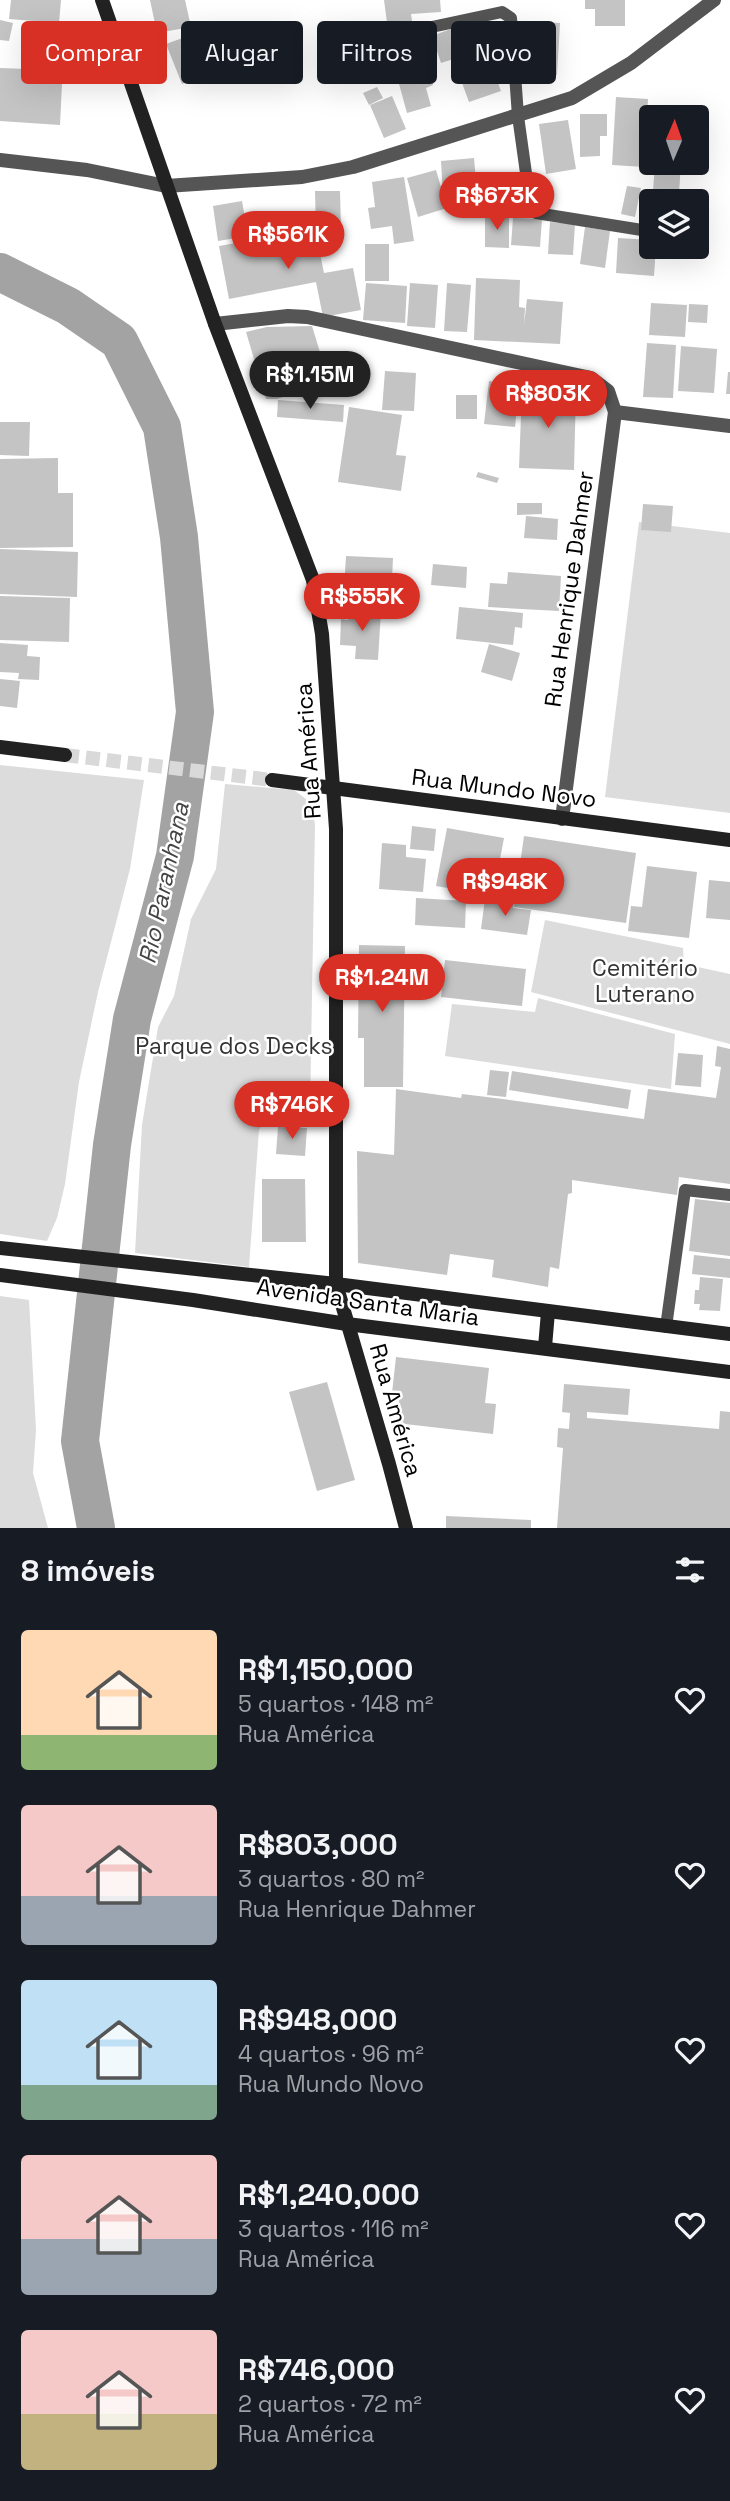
<!DOCTYPE html>
<html lang="pt">
<head>
<meta charset="utf-8">
<style>
  body { margin:0; font-family:"Space Grotesk",sans-serif; background:#20242c; color:#f1f3f6; height:100vh; display:flex; flex-direction:column; font-size:26px; white-space:nowrap }
  * { box-sizing:border-box; margin:0 }
  p { font-size:23px; color:#9ea1a6 }
  .icon { flex:none; width:38px; height:38px; fill:none; stroke:currentColor; stroke-width:2; stroke-linecap:round; stroke-linejoin:round }
  .map { position:relative; height:1528px; overflow:hidden }
  .drawer { display:flex; flex-direction:column; background:#171b24; flex:1 }
  .drawer>* { flex:none }
  .guide { position:absolute; left:21px; top:21px; width:690px; height:63px; display:flex; gap:14px }
  .needle { width:46px; rotate:2deg }
  .fabs { position:absolute; left:639px; top:105px; display:grid; gap:14px }
  .fabs a { display:grid; place-items:center; width:70px; height:70px; border-radius:7px; background:#171b24; box-shadow:0 7px 28px #0002; font-size:35px }
  .price { position:absolute; translate:-50% -60px; padding:0 16px; border-radius:24px; background:#d93025; color:#fff; font-size:23px; line-height:46px; filter:drop-shadow(0 2px 4px #0008) }
  .price::after { content:''; position:absolute; left:50%; top:42px; width:21px; height:16px; margin-left:-10px; background:inherit; clip-path:polygon(0 0,100% 0,50% 100%) }
  .price.current { background:#222; color:#fff }
  ul { padding:0; list-style:none }
  li { display:flex; align-items:center; gap:21px; height:175px; padding:0 21px }
  li span { display:grid; place-items:center; flex:none; width:196px; height:140px; border-radius:7px; color:#555 }
  li>.icon { margin-inline-start:auto }
  span .icon { width:84px; height:84px; fill:#fffc; stroke-width:1 }
  li b { font-size:30px }
  h2 { display:flex; justify-content:space-between; align-items:center; height:84px; padding:0 21px; font-size:30px }
  .chip { padding:0 24px; border-radius:7px; background:#171b24; box-shadow:0 7px 28px #0002; font-size:24px; line-height:63px }
  .chip.current { background:#d93025; color:#fff }
  .map>svg:first-child { display:block }
  .green { fill:#dcdcdc }
  .lines { fill:none; stroke-linecap:round; stroke-linejoin:round }
  .river { stroke:#a3a3a3; stroke-width:38 }
  .building { fill:#c4c4c4 }
  .secondary-tunnel { stroke:#d9d9d9; stroke-width:14; stroke-dasharray:14 7; stroke-linecap:butt }
  .lane { stroke:#555; stroke-width:12 }
  .street { stroke:#555; stroke-width:14 }
  .secondary { stroke:#222; stroke-width:14 }
  .labels { text-anchor:middle; stroke-width:5; stroke-linejoin:round; paint-order:stroke }
  .street-label { font-size:23px; fill:#000; stroke:#fff }
  .park-label { font-size:23px; fill:#333; stroke:#fff }
  .water-label { font-size:24px; font-style:italic; fill:#444; stroke:#fff }
</style>
</head>
<body>
<div class="map">
<svg width="730" height="1528" viewBox="0 0 730 1528">
  <rect width="100%" height="100%" fill="#fff"/>
  <g class="green">
    <path d="M 639,522 L 730,533 L 730,813 L 605,797 Z"/>
    <path d="M 0,765 L 144,780 L 130,869 L 98,992 L 79,1082 L 65,1184 L 57,1218 L 47,1241 L 0,1234 Z"/>
    <path d="M 225,784 L 294,790 L 310,802 L 315,824 L 310,1110 C 286,1111 273,1108 259,1130 L 249,1267 L 135,1253 L 142,1125 L 158,1027 L 174,996 L 191,919 L 216,869 Z"/>
    <path d="M 545,920 L 683,948 L 684,964 L 730,974 L 730,1044 L 531,992 Z"/>
    <path d="M 538,998 L 675,1034 L 671,1089 L 445,1056 L 452,1004 L 535,1012 Z"/>
    <path d="M 0,1296 L 29,1300 L 36,1430 L 33,1473 L 48,1528 L 0,1528 Z"/>
  </g>
  <g class="lines">
    <path class="river" d="M 0,272 L 68,306 L 119,341 L 162,427 L 179,537 L 195,712 L 175,856 L 132,1019 L 112,1145 L 80,1441 L 96,1528"/>
  </g>
  <g class="building">
    <path d="M 11,0 L 61,0 L 59,23 L 9,19 Z"/>
    <path d="M 150,0 L 185,0 L 191,27 L 157,33 Z"/>
    <path d="M 384,0 L 440,0 L 441,12 L 411,14 L 414,35 L 389,38 Z"/>
    <path d="M 585,0 L 625,0 L 625,26 L 595,26 L 595,9 L 585,9 Z"/>
    <path d="M 0,20 L 13,23 L 9,41 L 0,40 Z"/>
    <path d="M 528,21 L 560,23 L 557,75 L 524,73 Z"/>
    <path d="M 478,22 L 487,47 L 469,55 L 458,29 Z"/>
    <path d="M 224,23 L 237,54 L 213,62 L 214,72 L 182,84 L 166,44 Z"/>
    <path d="M 32,25 L 57,27 L 56,46 L 31,44 Z"/>
    <path d="M 456,27 L 466,55 L 441,63 L 432,36 Z"/>
    <path d="M 412,39 L 413,49 L 384,56 L 382,40 Z"/>
    <path d="M 37,50 L 85,54 L 82,84 L 35,80 Z"/>
    <path d="M 486,50 L 501,91 L 469,102 L 454,61 Z"/>
    <path d="M 424,53 L 433,85 L 426,88 L 431,106 L 407,113 L 393,62 Z"/>
    <path d="M 0,68 L 28,69 L 28,82 L 62,84 L 60,125 L 0,121 Z"/>
    <path d="M 377,87 L 383,98 L 369,105 L 363,93 Z"/>
    <path d="M 392,96 L 406,129 L 384,138 L 370,105 Z"/>
    <path d="M 616,97 L 648,99 L 644,167 L 612,165 Z"/>
    <path d="M 580,114 L 607,114 L 607,136 L 600,136 L 600,156 L 580,157 Z"/>
    <path d="M 568,120 L 576,169 L 546,174 L 539,124 Z"/>
    <path d="M 474,158 L 477,193 L 443,195 L 441,161 Z"/>
    <path d="M 655,163 L 681,163 L 679,193 L 653,191 Z"/>
    <path d="M 436,170 L 447,208 L 418,217 L 407,178 Z"/>
    <path d="M 404,177 L 414,241 L 394,244 L 392,226 L 371,229 L 368,208 L 375,207 L 372,182 Z"/>
    <path d="M 627,186 L 641,188 L 635,217 L 621,214 Z"/>
    <path d="M 315,191 L 340,191 L 341,230 L 316,230 Z"/>
    <path d="M 242,201 L 248,236 L 218,241 L 213,206 Z"/>
    <path d="M 485,216 L 509,216 L 509,248 L 485,247 Z"/>
    <path d="M 513,218 L 542,219 L 540,247 L 511,245 Z"/>
    <path d="M 550,222 L 575,224 L 573,255 L 548,254 Z"/>
    <path d="M 585,227 L 610,231 L 605,268 L 580,264 Z"/>
    <path d="M 315,229 L 324,273 L 353,268 L 361,310 L 323,317 L 316,282 L 229,299 L 219,246 Z"/>
    <path d="M 618,238 L 651,240 L 651,247 L 656,247 L 654,276 L 616,273 Z"/>
    <rect x="365" y="244" width="24" height="37"/>
    <path d="M 476,278 L 520,280 L 519,307 L 525,308 L 524,325 L 527,299 L 563,302 L 560,344 L 474,340 Z"/>
    <path d="M 366,283 L 407,286 L 405,323 L 363,320 Z"/>
    <path d="M 410,283 L 438,285 L 435,328 L 407,326 Z"/>
    <path d="M 447,283 L 471,285 L 467,332 L 444,331 Z"/>
    <path d="M 651,303 L 687,305 L 685,337 L 649,335 Z"/>
    <path d="M 689,304 L 708,305 L 707,323 L 688,322 Z"/>
    <path d="M 312,326 L 327,375 L 327,383 L 277,399 L 266,399 L 246,332 L 267,327 Z"/>
    <path d="M 647,343 L 676,345 L 673,398 L 643,397 Z"/>
    <path d="M 681,346 L 717,349 L 714,393 L 678,391 Z"/>
    <path d="M 385,371 L 416,373 L 414,411 L 382,410 Z"/>
    <path d="M 728,372 L 730,372 L 730,394 L 726,394 Z"/>
    <path d="M 489,381 L 519,385 L 515,427 L 484,424 Z"/>
    <path d="M 522,389 L 576,391 L 574,470 L 519,468 Z"/>
    <rect x="456" y="395" width="21" height="24"/>
    <path d="M 278,400 L 344,405 L 343,422 L 277,417 Z"/>
    <path d="M 349,407 L 402,415 L 396,455 L 406,456 L 401,491 L 338,482 Z"/>
    <path d="M 0,422 L 30,422 L 29,456 L 0,455 Z"/>
    <path d="M 58,458 L 58,493 L 73,493 L 73,547 L 0,548 L 0,459 Z"/>
    <path d="M 478,472 L 499,478 L 497,483 L 476,477 Z"/>
    <path d="M 517,503 L 542,503 L 542,514 L 517,515 Z"/>
    <path d="M 643,504 L 673,506 L 671,532 L 641,530 Z"/>
    <path d="M 526,516 L 558,519 L 557,540 L 524,538 Z"/>
    <path d="M 0,549 L 78,552 L 77,597 L 0,594 Z"/>
    <path d="M 346,556 L 393,558 L 391,601 L 371,600 L 372,590 L 344,589 Z"/>
    <path d="M 433,564 L 467,567 L 466,588 L 431,585 Z"/>
    <path d="M 508,572 L 561,576 L 559,611 L 488,607 L 490,583 L 507,584 Z"/>
    <path d="M 0,596 L 70,598 L 69,642 L 0,640 Z"/>
    <path d="M 459,607 L 523,613 L 522,628 L 515,627 L 513,645 L 456,639 Z"/>
    <path d="M 349,609 L 381,611 L 378,660 L 355,659 L 356,646 L 340,645 L 341,619 L 348,620 Z"/>
    <path d="M 0,643 L 28,645 L 27,656 L 40,657 L 39,680 L 18,679 L 19,673 L 0,672 Z"/>
    <path d="M 489,644 L 520,653 L 512,681 L 481,672 Z"/>
    <path d="M 0,679 L 20,681 L 17,708 L 0,706 Z"/>
    <path d="M 412,826 L 436,829 L 434,851 L 410,849 Z"/>
    <path d="M 447,828 L 504,838 L 493,896 L 436,886 Z"/>
    <path d="M 524,836 L 636,853 L 626,923 L 514,907 Z"/>
    <path d="M 382,843 L 406,845 L 406,857 L 426,859 L 423,892 L 379,889 Z"/>
    <path d="M 647,866 L 697,872 L 689,938 L 628,931 L 631,906 L 642,907 Z"/>
    <path d="M 709,880 L 730,882 L 730,920 L 706,918 Z"/>
    <path d="M 416,898 L 466,901 L 465,928 L 415,925 Z"/>
    <path d="M 485,899 L 514,903 L 513,908 L 531,910 L 527,935 L 481,929 Z"/>
    <path d="M 359,945 L 405,946 L 403,1087 L 364,1087 L 364,1038 L 358,1038 Z"/>
    <path d="M 445,960 L 526,969 L 522,1006 L 441,997 Z"/>
    <path d="M 717,1046 L 730,1049 L 730,1184 L 679,1177 L 677,1195 L 572,1180 L 572,1193 L 568,1194 L 559,1269 L 550,1267 L 548,1287 L 492,1277 L 494,1260 L 450,1254 L 447,1275 L 358,1263 L 357,1151 L 394,1155 L 396,1089 L 461,1098 L 462,1094 L 503,1099 L 644,1119 L 648,1089 L 716,1098 L 721,1067 L 715,1066 Z"/>
    <path d="M 678,1053 L 703,1055 L 701,1087 L 675,1085 Z"/>
    <path d="M 490,1070 L 509,1072 L 506,1097 L 487,1095 Z"/>
    <path d="M 512,1071 L 631,1090 L 628,1109 L 509,1090 Z"/>
    <path d="M 278,1127 L 307,1128 L 305,1156 L 276,1154 Z"/>
    <path d="M 262,1179 L 305,1179 L 306,1242 L 262,1242 Z"/>
    <path d="M 695,1199 L 730,1203 L 730,1256 L 689,1251 Z"/>
    <path d="M 694,1255 L 730,1259 L 730,1278 L 692,1274 Z"/>
    <path d="M 700,1277 L 723,1279 L 720,1311 L 699,1310 L 700,1304 L 694,1304 L 695,1290 L 699,1290 Z"/>
    <path d="M 396,1357 L 489,1368 L 485,1403 L 496,1404 L 493,1434 L 396,1423 L 400,1394 L 392,1393 Z"/>
    <path d="M 327,1382 L 355,1480 L 317,1491 L 289,1392 Z"/>
    <path d="M 564,1384 L 630,1389 L 628,1415 L 587,1412 L 587,1418 L 719,1429 L 720,1411 L 730,1412 L 730,1528 L 557,1528 L 563,1448 L 557,1447 L 558,1428 L 569,1429 L 570,1413 L 562,1412 Z"/>
    <path d="M 446,1516 L 531,1520 L 531,1528 L 446,1528 Z"/>
  </g>
  <g class="lines">
    <path class="secondary-tunnel" d="M 65,755 L 272,780"/>
    <g class="lane">
      <path d="M 427,28 L 502,12 L 511,18 L 518,116 L 531,209 L 536,213 L 648,231"/>
      <path d="M 666,1327 L 685,1190 L 730,1195"/>
    </g>
    <g class="street">
      <path d="M 0,160 L 87,170 L 166,186 L 302,177 L 353,167 L 572,98 L 631,63 L 714,0"/>
      <path d="M 215,324 L 288,316 L 307,317 L 591,378 L 608,391 L 615,412 L 562,819"/>
      <path d="M 615,412 L 730,426"/>
    </g>
    <g class="secondary">
      <path d="M 102,0 L 215,324 L 313,580 L 322,634 L 336,829 L 336,1284 L 389,1464 L 406,1528"/>
      <path d="M 0,747 L 65,755"/>
      <path d="M 272,780 L 730,840"/>
      <path d="M 0,1248 L 336,1284 L 730,1334"/>
      <path d="M 0,1275 L 193,1300 L 347,1324 L 730,1372"/>
      <path d="M 545,1347 L 548,1312"/>
    </g>
  </g>
  <g class="labels">
    <g class="street-label">
      <text transform="translate(569 589) rotate(-82)" y="8">Rua Henrique Dahmer</text>
      <text transform="translate(308 751) rotate(-94)" y="8">Rua América</text>
      <text transform="translate(504 788) rotate(7)" y="8">Rua Mundo Novo</text>
      <text transform="translate(368 1302) rotate(8)" y="8">Avenida Santa Maria</text>
      <text transform="translate(396 1410) rotate(74)" y="8">Rua América</text>
    </g>
    <g class="park-label">
      <text x="645" y="976">Cemitério<tspan x="645" dy="26">Luterano</tspan></text>
      <text x="234" y="1054">Parque dos Decks</text>
    </g>
    <g class="water-label">
      <text transform="translate(164 883) rotate(-78)" y="8">Rio Paranhana</text>
    </g>
  </g>
</svg>
<div class="fabs">
<a><svg class="needle" viewBox="-14 -14 28 28"><path d="M0-13l5 13h-10z" fill="#e53935"/><path d="M0 13l5-13h-10z" fill="#9ea1a6"/></svg></a>
<a><svg class="icon" aria-label="layers" viewBox="0 0 24 24"><path d="M12 4l9 5-9 5-9-5zM3 14l9 5 9-5"/></svg></a>
</div>
<b class="price" style="left:497px;top:232px">R$673K</b>
<b class="price" style="left:288px;top:271px">R$561K</b>
<b class="price current" style="left:310px;top:411px">R$1.15M</b>
<b class="price" style="left:548px;top:430px">R$803K</b>
<b class="price" style="left:362px;top:633px">R$555K</b>
<b class="price" style="left:505px;top:918px">R$948K</b>
<b class="price" style="left:382px;top:1014px">R$1.24M</b>
<b class="price" style="left:292px;top:1141px">R$746K</b>
<div class="guide">
<a class="chip current">Comprar</a>
<a class="chip">Alugar</a>
<a class="chip">Filtros</a>
<a class="chip">Novo</a>
</div>
</div>
<section class="drawer">
<h2>8 imóveis<svg class="icon" aria-label="filters" viewBox="0 0 24 24"><path d="M4 7h16M4 17h16"/><circle cx="9" cy="7" r="2"/><circle cx="15" cy="17" r="2"/></svg></h2>
<ul>
<li><span style="background:linear-gradient(#ffd9b3 75%,#8fb573 0)"><svg class="icon" aria-label="home" viewBox="0 0 24 24"><path d="M3 11l9-7 9 7M6 9v11h12V9"/></svg></span><div><b>R$1,150,000</b><p>5 quartos · 148 m²</p><p>Rua América</p></div><svg class="icon" aria-label="heart" viewBox="0 0 24 24"><path d="M12 20l-8-8c-3-5 5-10 8-4 3-6 11-1 8 4z"/></svg></li>
<li><span style="background:linear-gradient(#f6c9c9 65%,#9aa5b1 0)"><svg class="icon" aria-label="home" viewBox="0 0 24 24"><path d="M3 11l9-7 9 7M6 9v11h12V9"/></svg></span><div><b>R$803,000</b><p>3 quartos · 80 m²</p><p>Rua Henrique Dahmer</p></div><svg class="icon" aria-label="heart" viewBox="0 0 24 24"><path d="M12 20l-8-8c-3-5 5-10 8-4 3-6 11-1 8 4z"/></svg></li>
<li><span style="background:linear-gradient(#bfe0f5 75%,#7fa58c 0)"><svg class="icon" aria-label="home" viewBox="0 0 24 24"><path d="M3 11l9-7 9 7M6 9v11h12V9"/></svg></span><div><b>R$948,000</b><p>4 quartos · 96 m²</p><p>Rua Mundo Novo</p></div><svg class="icon" aria-label="heart" viewBox="0 0 24 24"><path d="M12 20l-8-8c-3-5 5-10 8-4 3-6 11-1 8 4z"/></svg></li>
<li><span style="background:linear-gradient(#f6c9c9 60%,#9aa5b1 0)"><svg class="icon" aria-label="home" viewBox="0 0 24 24"><path d="M3 11l9-7 9 7M6 9v11h12V9"/></svg></span><div><b>R$1,240,000</b><p>3 quartos · 116 m²</p><p>Rua América</p></div><svg class="icon" aria-label="heart" viewBox="0 0 24 24"><path d="M12 20l-8-8c-3-5 5-10 8-4 3-6 11-1 8 4z"/></svg></li>
<li><span style="background:linear-gradient(#f6c9c9 60%,#c2b280 0)"><svg class="icon" aria-label="home" viewBox="0 0 24 24"><path d="M3 11l9-7 9 7M6 9v11h12V9"/></svg></span><div><b>R$746,000</b><p>2 quartos · 72 m²</p><p>Rua América</p></div><svg class="icon" aria-label="heart" viewBox="0 0 24 24"><path d="M12 20l-8-8c-3-5 5-10 8-4 3-6 11-1 8 4z"/></svg></li>
</ul>
</section>
</body>
</html>
